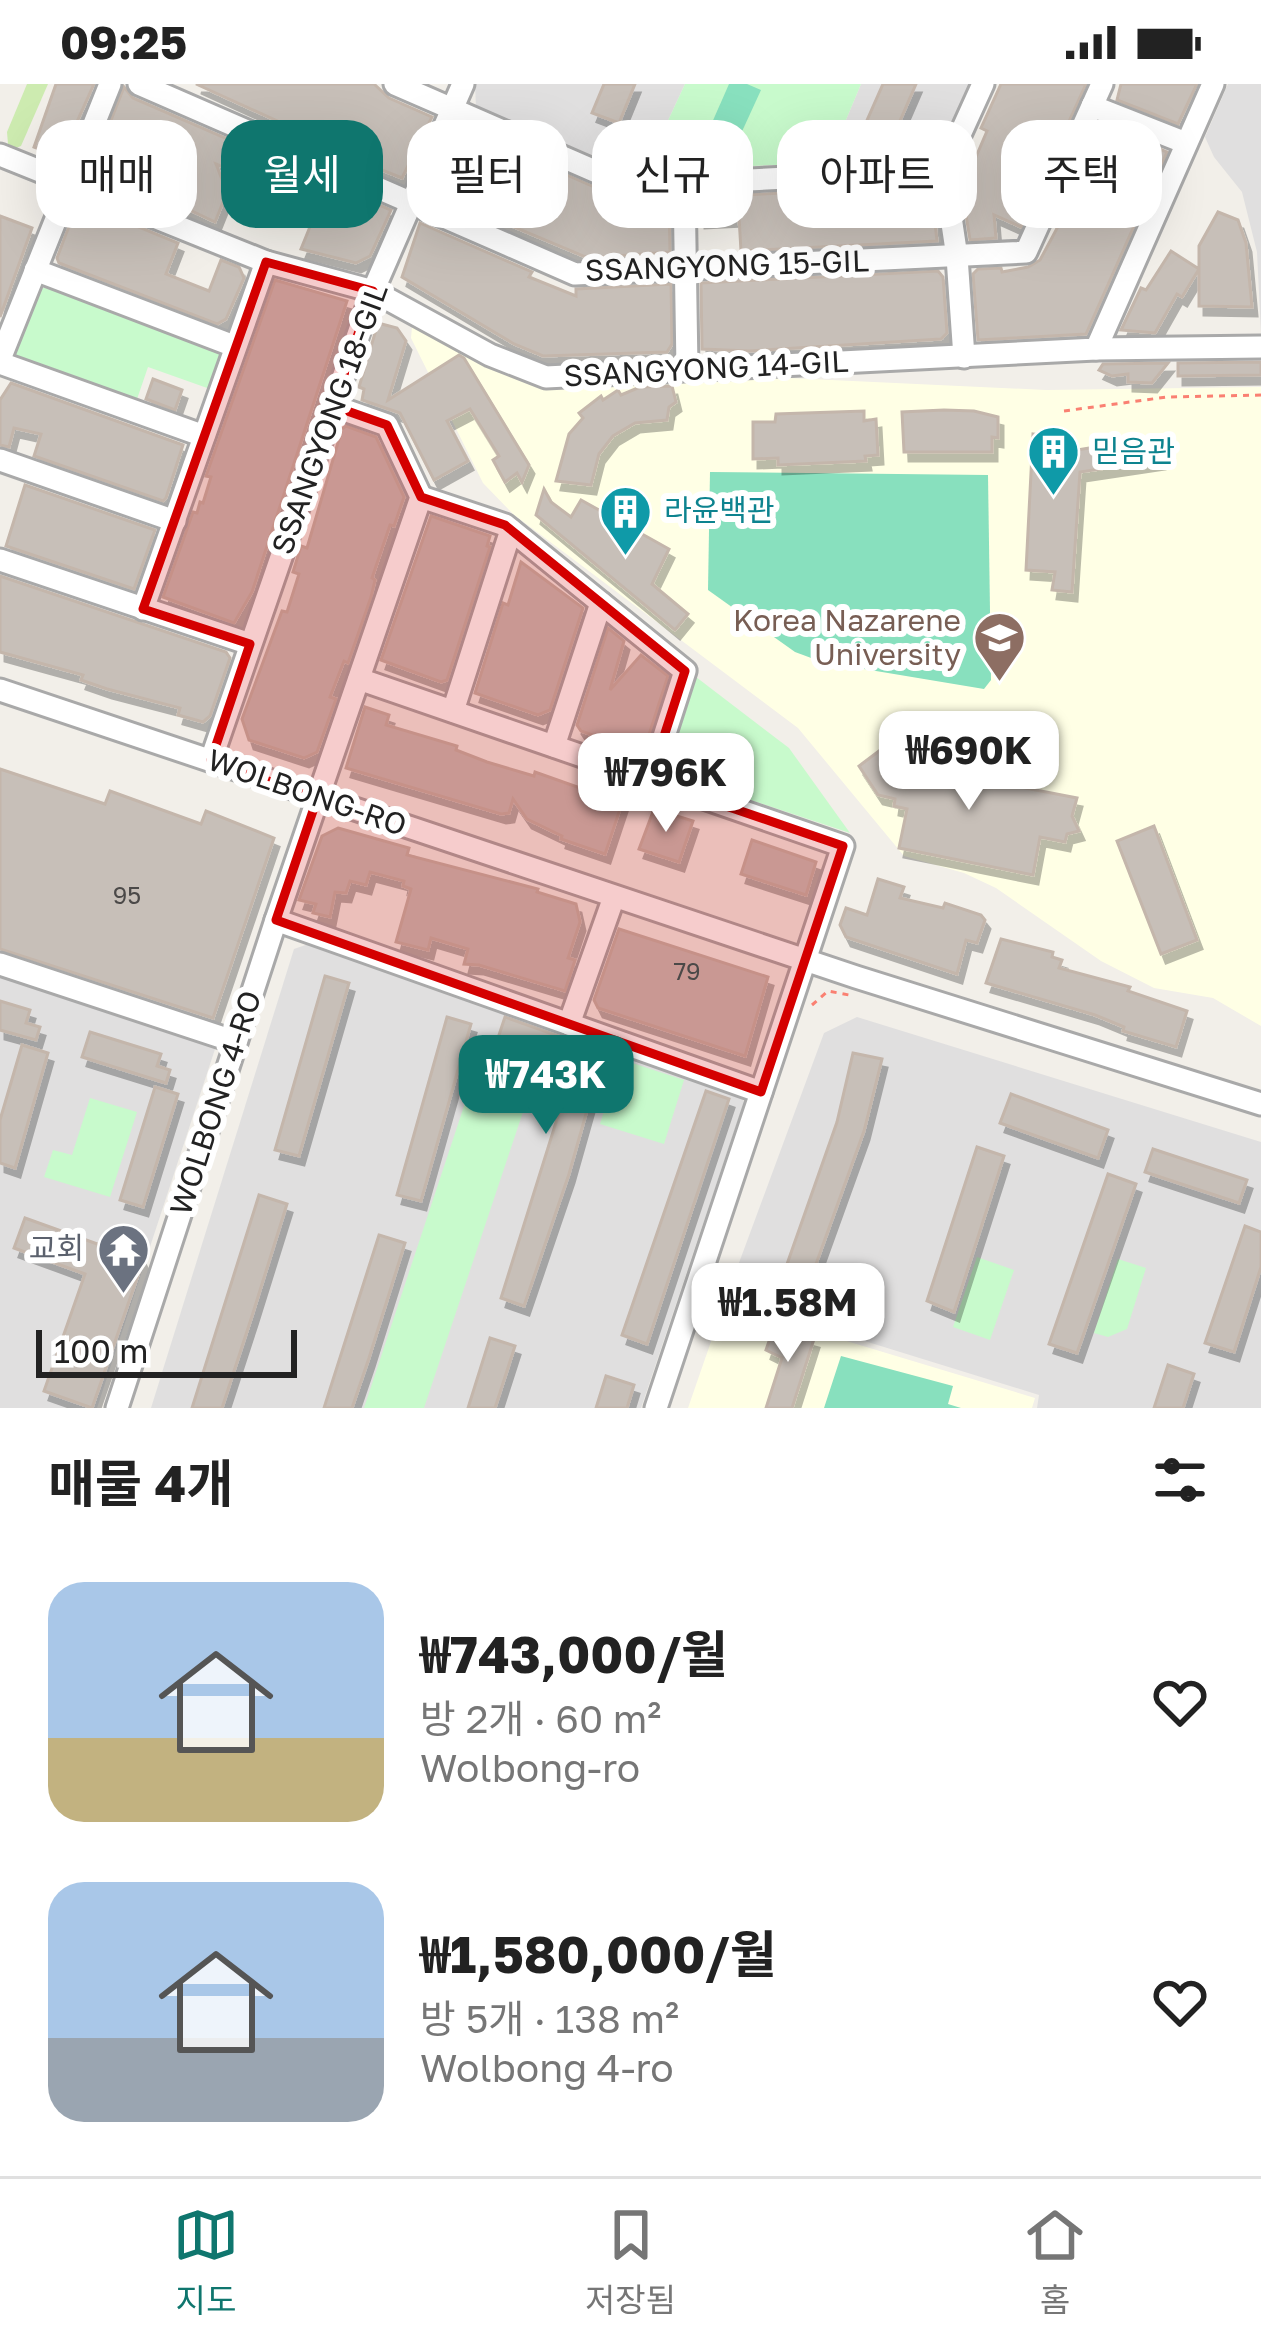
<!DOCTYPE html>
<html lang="ko">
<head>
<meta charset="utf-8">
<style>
  body { margin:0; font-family:"Golos Text","Noto Sans KR",sans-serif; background:#f2f2f2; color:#222; height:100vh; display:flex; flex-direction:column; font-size:45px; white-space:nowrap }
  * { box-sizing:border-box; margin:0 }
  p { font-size:39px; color:#767676 }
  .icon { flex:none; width:66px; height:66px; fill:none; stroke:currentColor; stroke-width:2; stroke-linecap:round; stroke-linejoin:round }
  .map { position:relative; height:1324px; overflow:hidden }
  .drawer { display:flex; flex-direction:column; background:#fff; flex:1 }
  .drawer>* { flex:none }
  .hud { position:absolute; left:36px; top:36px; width:1191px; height:108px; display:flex; gap:24px }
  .scale { position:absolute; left:36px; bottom:30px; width:261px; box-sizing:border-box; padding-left:12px; border:6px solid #222; border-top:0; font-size:33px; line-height:42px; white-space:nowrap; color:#222; -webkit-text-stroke:9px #fff; paint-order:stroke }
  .price { position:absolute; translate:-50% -102px; padding:0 27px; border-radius:24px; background:#fff; color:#222; font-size:39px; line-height:78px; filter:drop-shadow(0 3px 6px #0008) }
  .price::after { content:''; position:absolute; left:50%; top:72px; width:36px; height:27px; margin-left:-18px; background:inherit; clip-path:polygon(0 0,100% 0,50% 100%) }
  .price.selected { background:#0f766e; color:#fff }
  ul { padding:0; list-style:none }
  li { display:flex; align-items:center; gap:36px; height:300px; padding:0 48px }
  li span { display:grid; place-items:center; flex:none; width:336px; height:240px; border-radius:36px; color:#555 }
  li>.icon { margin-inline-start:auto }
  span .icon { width:144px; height:144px; fill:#fffc; stroke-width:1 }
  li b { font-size:51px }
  h2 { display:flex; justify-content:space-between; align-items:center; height:144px; padding:0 48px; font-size:51px }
  .chip { padding:0 42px; border-radius:36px; background:#fff; box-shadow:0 12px 48px #0002; font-size:42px; line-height:108px }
  .chip.selected { background:#0f766e; color:#fff }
  .status { display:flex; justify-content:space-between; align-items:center; height:84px; padding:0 60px; background:#fff; direction:ltr }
  .status svg { height:33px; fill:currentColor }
  .menu { display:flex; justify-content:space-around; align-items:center; height:168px; border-top:3px solid #e0e0e0; background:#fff; font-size:33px; color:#767676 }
  .menu a { display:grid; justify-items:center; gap:6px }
  .menu .selected { color:#0f766e }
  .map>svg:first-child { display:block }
  .residential { fill:#e0dfdf }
  .education { fill:#ffffe5 }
  .grass { fill:#cdebb0 }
  .park { fill:#c8facc }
  .pitch { fill:#88e0be }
  .building { fill:#c7bfb8; stroke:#c4b6ab; stroke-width:3; filter:url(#shadow) }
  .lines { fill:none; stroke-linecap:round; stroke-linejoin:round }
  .minor-casing { stroke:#a9a9a9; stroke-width:27 }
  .path { stroke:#fa8072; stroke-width:3; stroke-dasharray:6 6; stroke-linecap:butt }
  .minor { stroke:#fff; stroke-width:21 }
  .marked { fill:#d40000; fill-opacity:0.2; stroke:#d40000; stroke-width:9; stroke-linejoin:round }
  .labels { text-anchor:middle; stroke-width:12; stroke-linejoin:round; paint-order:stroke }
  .number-label { font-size:24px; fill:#4b4948 }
  .street-label { font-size:30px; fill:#222; stroke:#fff }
  .culture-label { font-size:30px; fill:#0d838f; stroke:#fff; text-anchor:start }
  .education-label { font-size:30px; fill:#785e54; stroke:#fff; text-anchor:end }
  .worship-label { font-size:30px; fill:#5b616d; stroke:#fff; text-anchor:end }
</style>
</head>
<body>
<div class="status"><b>09:25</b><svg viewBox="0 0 49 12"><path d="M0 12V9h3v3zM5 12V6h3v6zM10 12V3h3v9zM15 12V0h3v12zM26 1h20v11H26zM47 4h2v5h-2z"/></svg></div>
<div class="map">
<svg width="1261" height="1324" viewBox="0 0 1261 1324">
  <defs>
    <filter id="shadow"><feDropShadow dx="5" dy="9" stdDeviation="0" flood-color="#0004"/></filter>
  </defs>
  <rect width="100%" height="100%" fill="#f2efe9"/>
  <g class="residential">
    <path d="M 475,0 L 685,0 L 645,86 L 628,86 L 476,23 Z"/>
    <path d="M 861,0 L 970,0 L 937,72 L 828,79 Z"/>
    <path d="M 1228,0 L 1261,0 L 1261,250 L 1257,168 L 1242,108 L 1214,73 L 1205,53 Z"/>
    <path d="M 317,857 L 737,1005 L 744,1018 L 641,1324 L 151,1324 L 294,865 Z"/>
    <path d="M 0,890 L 217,959 L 97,1324 L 0,1324 Z"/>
    <path d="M 857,933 L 1261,1058 L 1261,1324 L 1037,1324 L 1039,1311 L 726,1214 L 824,949 Z"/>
  </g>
  <g class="education">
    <path d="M 412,243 L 508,292 L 539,304 L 725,291 L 1046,306 L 1261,303 L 1261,942 L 1213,914 L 1154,904 L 1101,877 L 996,804 L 964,789 L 904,772 L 798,644 L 513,430 L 483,399 L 411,254 Z"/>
    <path d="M 724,1220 L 1035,1314 L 1032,1324 L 688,1324 Z"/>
  </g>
  <path class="grass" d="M 27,0 L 48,0 L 21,62 L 16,64 L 8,60 L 7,48 Z"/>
  <g class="park">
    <path d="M 685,0 L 861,0 L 828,79 L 645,86 Z"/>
    <path d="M 53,201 L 219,266 L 221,276 L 210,305 L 148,283 L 136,318 L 15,276 L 10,271 L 31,208 Z"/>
    <path d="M 696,593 L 789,664 L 850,749 L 666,688 Z"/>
    <path d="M 620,975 L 684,996 L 664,1060 L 600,1040 Z"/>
    <path d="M 469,1007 L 524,1025 L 424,1324 L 364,1324 Z"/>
    <path d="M 90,1014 L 137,1028 L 110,1113 L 44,1093 L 53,1066 L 72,1071 Z"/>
    <path d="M 977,1173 L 1014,1186 L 990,1256 L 953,1243 Z"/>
    <path d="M 1118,1175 L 1146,1184 L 1127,1245 L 1108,1253 L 1094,1249 Z"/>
  </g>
  <g class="pitch">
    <path d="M 729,0 L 747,0 L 761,6 L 739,54 L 711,41 Z"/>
    <path d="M 710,388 L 988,391 L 991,596 L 984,605 L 822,578 L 795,568 L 708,506 Z"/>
    <path d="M 841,1272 L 953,1302 L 948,1320 L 961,1324 L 824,1324 Z"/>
  </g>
  <g class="building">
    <path d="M 56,0 L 94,0 L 61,73 L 34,63 Z"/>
    <path d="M 196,0 L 374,0 L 389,14 L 432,33 L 402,94 L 306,56 L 308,51 Z"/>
    <path d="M 604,0 L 635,0 L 619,39 L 592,29 Z"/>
    <path d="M 883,0 L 916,0 L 889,62 L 861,50 Z"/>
    <path d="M 1001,0 L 1086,0 L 1021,143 L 994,131 L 996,154 L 970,156 L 962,106 L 987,47 L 981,44 Z"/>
    <path d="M 1121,0 L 1197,0 L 1178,40 L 1117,16 Z"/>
    <path d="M 124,3 L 133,14 L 391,126 L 370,172 L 356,179 L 301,165 L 318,123 L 216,80 L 227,108 L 215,138 L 158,111 L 94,91 L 91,87 Z"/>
    <path d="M 1102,42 L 1145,66 L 1148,60 L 1167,68 L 1086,250 L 978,256 L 973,190 L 978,185 L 1001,184 L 1002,188 L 1028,183 L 1040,176 L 1084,94 L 1083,86 Z"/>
    <path d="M 461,56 L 499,72 L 503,63 L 624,116 L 669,115 L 670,168 L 588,174 L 436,110 Z"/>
    <path d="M 931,102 L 937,157 L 741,167 L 739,133 L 700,135 L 699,113 Z"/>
    <path d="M 83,120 L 178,159 L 166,190 L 209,207 L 221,176 L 239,183 L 244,194 L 226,235 L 217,240 L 59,179 L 57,174 L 66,150 L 77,123 Z"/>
    <path d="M 1218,128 L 1238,136 L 1246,159 L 1252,223 L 1199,222 L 1199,185 L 1182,213 L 1177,210 L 1155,249 L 1121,246 L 1141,204 L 1146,206 L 1171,167 L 1199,185 L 1199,162 Z"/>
    <path d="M 0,132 L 32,144 L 0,233 Z"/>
    <path d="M 420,139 L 532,188 L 529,193 L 576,212 L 576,205 L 671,200 L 672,260 L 667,268 L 543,272 L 514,260 L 402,193 Z"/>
    <path d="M 938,187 L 943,193 L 947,249 L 941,255 L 749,267 L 702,265 L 701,199 Z"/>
    <path d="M 275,196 L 347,217 L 252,508 L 234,539 L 163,513 L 193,428 L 197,429 L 200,418 L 203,419 L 211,393 L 206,392 Z"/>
    <path d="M 378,239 L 397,244 L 406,257 L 388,316 L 459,271 L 464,274 L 529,381 L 522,398 L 517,389 L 505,398 L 493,376 L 499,372 L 470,325 L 447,337 L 468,377 L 434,396 L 400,329 L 362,316 L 364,305 L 359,303 Z"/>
    <path d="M 1261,278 L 1261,291 L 1178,292 L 1178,279 Z"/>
    <path d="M 1168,279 L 1152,299 L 1128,298 L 1128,290 L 1112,292 L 1099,286 L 1103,280 Z"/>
    <path d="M 153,295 L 182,306 L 175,326 L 146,315 Z"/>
    <path d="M 11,299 L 183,361 L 166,414 L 163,417 L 34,372 L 41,350 L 14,344 L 9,363 L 0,361 L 0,316 Z"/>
    <path d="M 672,302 L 676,318 L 669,323 L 667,336 L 635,339 L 613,352 L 599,370 L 591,401 L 556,397 L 569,350 L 583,334 L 579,329 L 601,312 L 603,316 L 618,306 L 621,311 L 640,303 Z"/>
    <path d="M 944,326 L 974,327 L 998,333 L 998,354 L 992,353 L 992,368 L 904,368 L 902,328 Z"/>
    <path d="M 864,327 L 864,337 L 876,335 L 878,371 L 865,372 L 866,377 L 778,381 L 778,374 L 753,375 L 753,338 L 775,338 L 776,330 Z"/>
    <path d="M 346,342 L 376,353 L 404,413 L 394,442 L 390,441 L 388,447 L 372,494 L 375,496 L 371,513 L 348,579 L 344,577 L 330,613 L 336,615 L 317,668 L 304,674 L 249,656 L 242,635 L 282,527 L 287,528 L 299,490 L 293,488 L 301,462 L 307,464 L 342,345 Z"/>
    <path d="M 1033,350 L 1055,352 L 1053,370 L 1156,353 L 1160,376 L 1080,388 L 1072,508 L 1052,506 L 1055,488 L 1026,486 Z"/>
    <path d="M 25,401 L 155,446 L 134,505 L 6,462 Z"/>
    <path d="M 544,405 L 551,418 L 571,433 L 581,416 L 669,465 L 652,500 L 688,530 L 675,546 L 536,431 Z"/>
    <path d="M 431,432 L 490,452 L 487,462 L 490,463 L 447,596 L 441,598 L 381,576 Z"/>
    <path d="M 521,478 L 583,524 L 550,626 L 538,631 L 475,609 L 503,519 L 508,521 Z"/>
    <path d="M 0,492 L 226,568 L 230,574 L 210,632 L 203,638 L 178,631 L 180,624 L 107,605 L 81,596 L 83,591 L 0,568 Z"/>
    <path d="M 608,544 L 624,557 L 610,606 L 641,571 L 668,592 L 646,660 L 636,666 L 581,647 L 577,641 Z"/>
    <path d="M 365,623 L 389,631 L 386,641 L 457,662 L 456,666 L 487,678 L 534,692 L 535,688 L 580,704 L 581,701 L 623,716 L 605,770 L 561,755 L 562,752 L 527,735 L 513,715 L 509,729 L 501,730 L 346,684 Z"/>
    <path d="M 895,655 L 913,682 L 1077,714 L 1072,732 L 1079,747 L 1067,750 L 1065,758 L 1040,753 L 1033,791 L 899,764 L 907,725 L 894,722 L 895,715 L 878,711 L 859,682 Z"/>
    <path d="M 0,685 L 105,720 L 110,707 L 201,740 L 206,727 L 274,754 L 213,934 L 0,865 Z"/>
    <path d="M 654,725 L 693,737 L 679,778 L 639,765 Z"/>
    <path d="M 1154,742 L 1197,856 L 1161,870 L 1117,757 Z"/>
    <path d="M 338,744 L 409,764 L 407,771 L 538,805 L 537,808 L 576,820 L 580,838 L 568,874 L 575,876 L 565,907 L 479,881 L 464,880 L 468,865 L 431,854 L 428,866 L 396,858 L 411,805 L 403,802 L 404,797 L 370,788 L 366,801 L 350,797 L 346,809 L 335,808 L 330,833 L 313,829 L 316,820 L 299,816 L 322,752 Z"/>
    <path d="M 752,756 L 816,778 L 806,811 L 741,790 Z"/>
    <path d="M 878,795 L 904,803 L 900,814 L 943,824 L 945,819 L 981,831 L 985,836 L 977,859 L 966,856 L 957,890 L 846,853 L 840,841 L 846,824 L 867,831 Z"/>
    <path d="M 619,845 L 768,893 L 745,972 L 598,924 L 594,916 Z"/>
    <path d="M 1001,855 L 1053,868 L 1052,873 L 1062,876 L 1059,884 L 1130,903 L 1128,907 L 1187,927 L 1176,963 L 1123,947 L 1124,943 L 1095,931 L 986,899 Z"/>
    <path d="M 325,892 L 349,899 L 299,1072 L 275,1066 Z"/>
    <path d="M 0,917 L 30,926 L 26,939 L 40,943 L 36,956 L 0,946 Z"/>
    <path d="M 447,933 L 471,940 L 421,1117 L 397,1111 Z"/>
    <path d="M 505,933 L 564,954 L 560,965 L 601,977 L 569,1090 L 524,1222 L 501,1214 L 568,1000 L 491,975 Z"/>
    <path d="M 90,948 L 161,970 L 157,982 L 170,986 L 166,999 L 82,973 Z"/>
    <path d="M 22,961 L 48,969 L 15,1084 L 0,1079 L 0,1036 Z"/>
    <path d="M 853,969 L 882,975 L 864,1047 L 811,1194 L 786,1183 L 837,1038 Z"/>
    <path d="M 155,1003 L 178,1010 L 143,1123 L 120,1116 Z"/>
    <path d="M 706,1007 L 729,1015 L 647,1260 L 622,1251 Z"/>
    <path d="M 1011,1010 L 1108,1046 L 1098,1074 L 1000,1039 Z"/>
    <path d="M 977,1063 L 1004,1072 L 954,1228 L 927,1217 Z"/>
    <path d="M 1153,1065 L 1247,1096 L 1239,1119 L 1145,1088 Z"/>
    <path d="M 1108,1090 L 1136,1100 L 1077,1269 L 1049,1260 Z"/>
    <path d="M 259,1111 L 287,1120 L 252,1232 L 222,1324 L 192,1324 Z"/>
    <path d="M 25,1134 L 114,1166 L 116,1160 L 139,1169 L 143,1177 L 92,1324 L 44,1307 L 85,1190 L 14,1164 Z"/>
    <path d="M 1245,1142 L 1261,1148 L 1261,1183 L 1234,1268 L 1205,1259 Z"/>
    <path d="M 379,1151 L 405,1159 L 369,1274 L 352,1324 L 324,1324 Z"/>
    <path d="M 775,1240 L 792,1246 L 791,1249 L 814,1255 L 792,1324 L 766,1324 L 782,1274 L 766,1266 Z"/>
    <path d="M 490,1254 L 515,1262 L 495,1324 L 468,1324 Z"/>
    <path d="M 1168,1281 L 1194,1290 L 1183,1324 L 1154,1324 Z"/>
    <path d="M 606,1292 L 634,1301 L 627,1324 L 596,1324 Z"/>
  </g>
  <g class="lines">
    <defs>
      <g id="minor">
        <path d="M 139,0 L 575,190 L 1026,168 L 1102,0"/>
        <path d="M 395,0 L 629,102 L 944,86 L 983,0"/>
        <path d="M 1092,22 L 1186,59"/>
        <path d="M 0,71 L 266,178 L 373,207 L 490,271 L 546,293 L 1096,265 L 1213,0"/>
        <path d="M 944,86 L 957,173 L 964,273"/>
        <path d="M 684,99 L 687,284"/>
        <path d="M 35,186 L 234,262"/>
        <path d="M 1096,265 L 1261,263"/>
        <path d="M 0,275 L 110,0"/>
        <path d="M 0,279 L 204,352"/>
        <path d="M 0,376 L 175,437"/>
        <path d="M 421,413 L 505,441 L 685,587 L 650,696"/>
        <path d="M 0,476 L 250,560"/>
        <path d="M 143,525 L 266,178"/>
        <path d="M 359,595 L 843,762 L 656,1324"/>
        <path d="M 0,606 L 856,893 L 1261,1020"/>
        <path d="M 453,627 L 511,446"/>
        <path d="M 554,662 L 601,519"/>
        <path d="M 211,676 L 373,207 L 463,0"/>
        <path d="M 276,836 L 761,1008"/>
        <path d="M 0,880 L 236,958"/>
        <path d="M 569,940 L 614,813"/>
        <path d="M 117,1324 L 276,836 L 421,413 L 387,341 L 333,322"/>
      </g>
    </defs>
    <use href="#minor" class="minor-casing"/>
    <g class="path">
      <path d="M 1064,327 L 1167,313 L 1261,311"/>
      <path d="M 812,921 L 828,907 L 849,911"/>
    </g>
    <use href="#minor" class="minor"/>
  </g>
  <path class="marked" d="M 266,178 L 373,207 L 333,322 L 387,341 L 421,413 L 505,441 L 685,587 L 650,696 L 843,762 L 761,1008 L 276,836 L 317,715 L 211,676 L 250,560 L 143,525 Z"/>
  <defs>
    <symbol id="building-pin" viewBox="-11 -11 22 30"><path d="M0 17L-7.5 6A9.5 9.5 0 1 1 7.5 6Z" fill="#0f9aa8" stroke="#fff"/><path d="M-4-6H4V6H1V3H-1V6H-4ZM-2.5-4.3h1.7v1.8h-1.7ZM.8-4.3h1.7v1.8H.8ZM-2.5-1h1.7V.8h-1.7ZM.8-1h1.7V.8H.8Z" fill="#fff"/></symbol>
    <symbol id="university-pin" viewBox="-11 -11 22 30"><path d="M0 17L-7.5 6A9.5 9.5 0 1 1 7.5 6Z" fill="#8d6e63" stroke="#fff"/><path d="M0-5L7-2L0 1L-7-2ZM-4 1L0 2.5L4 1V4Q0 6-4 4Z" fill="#fff"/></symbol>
    <symbol id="temple-pin" viewBox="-11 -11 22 30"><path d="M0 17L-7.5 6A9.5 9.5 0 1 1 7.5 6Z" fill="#6b7280" stroke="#fff"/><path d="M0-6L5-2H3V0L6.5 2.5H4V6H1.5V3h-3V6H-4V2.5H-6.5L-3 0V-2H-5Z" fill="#fff"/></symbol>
  </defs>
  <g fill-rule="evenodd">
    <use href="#building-pin" x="1024" y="338" width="59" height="81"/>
    <use href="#building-pin" x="596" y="398" width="59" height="81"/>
    <use href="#university-pin" x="970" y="524" width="59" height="81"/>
    <use href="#temple-pin" x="94" y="1136" width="59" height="81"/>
  </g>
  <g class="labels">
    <g class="number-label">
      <text x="127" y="820">95</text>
      <text x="687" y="896">79</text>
    </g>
    <g class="street-label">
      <text transform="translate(727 182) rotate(-2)" y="10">SSANGYONG 15-GIL</text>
      <text transform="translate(706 285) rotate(-3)" y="10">SSANGYONG 14-GIL</text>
      <text transform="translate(330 335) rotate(-70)" y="10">SSANGYONG 18-GIL</text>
      <text transform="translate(307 709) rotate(19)" y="10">WOLBONG-RO</text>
      <text transform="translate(216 1019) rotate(-72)" y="10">WOLBONG 4-RO</text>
    </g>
    <g class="culture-label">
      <text x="1092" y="378">믿음관</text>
      <text x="664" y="437">라윤백관</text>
    </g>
    <g class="education-label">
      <text x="961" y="547">Korea Nazarene<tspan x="961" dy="34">University</tspan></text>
    </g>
    <g class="worship-label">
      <text x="84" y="1175">교회</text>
    </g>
  </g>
</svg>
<div class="scale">100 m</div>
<b class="price" style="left:969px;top:729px">₩690K</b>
<b class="price" style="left:666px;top:751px">₩796K</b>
<b class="price selected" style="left:546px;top:1053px">₩743K</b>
<b class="price" style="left:788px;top:1281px">₩1.58M</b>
<div class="hud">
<a class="chip">매매</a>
<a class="chip selected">월세</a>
<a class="chip">필터</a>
<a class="chip">신규</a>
<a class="chip">아파트</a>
<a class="chip">주택</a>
</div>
</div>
<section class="drawer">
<h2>매물 4개<svg class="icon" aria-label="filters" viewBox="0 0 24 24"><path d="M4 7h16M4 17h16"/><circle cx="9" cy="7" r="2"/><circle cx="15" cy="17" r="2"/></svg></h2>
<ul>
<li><span style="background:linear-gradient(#a9c7e8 65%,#c2b280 0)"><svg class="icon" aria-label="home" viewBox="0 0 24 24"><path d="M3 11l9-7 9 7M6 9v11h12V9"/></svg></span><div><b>₩743,000/월</b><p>방 2개 · 60 m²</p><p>Wolbong-ro</p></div><svg class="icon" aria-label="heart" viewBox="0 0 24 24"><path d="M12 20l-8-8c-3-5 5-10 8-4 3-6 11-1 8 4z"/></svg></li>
<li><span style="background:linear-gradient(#a9c7e8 65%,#9aa5b1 0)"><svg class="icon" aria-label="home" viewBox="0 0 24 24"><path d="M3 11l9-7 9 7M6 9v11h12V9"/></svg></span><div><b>₩1,580,000/월</b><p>방 5개 · 138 m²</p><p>Wolbong 4-ro</p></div><svg class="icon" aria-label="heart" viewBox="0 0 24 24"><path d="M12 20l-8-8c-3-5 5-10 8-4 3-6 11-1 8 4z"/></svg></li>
</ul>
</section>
<nav class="menu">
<a class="selected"><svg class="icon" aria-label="map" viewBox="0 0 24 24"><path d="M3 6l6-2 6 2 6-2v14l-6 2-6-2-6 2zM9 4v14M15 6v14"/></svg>지도</a>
<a><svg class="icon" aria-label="saved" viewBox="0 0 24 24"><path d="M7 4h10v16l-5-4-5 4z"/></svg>저장됨</a>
<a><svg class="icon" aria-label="home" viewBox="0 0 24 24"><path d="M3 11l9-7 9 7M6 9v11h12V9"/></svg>홈</a>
</nav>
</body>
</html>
